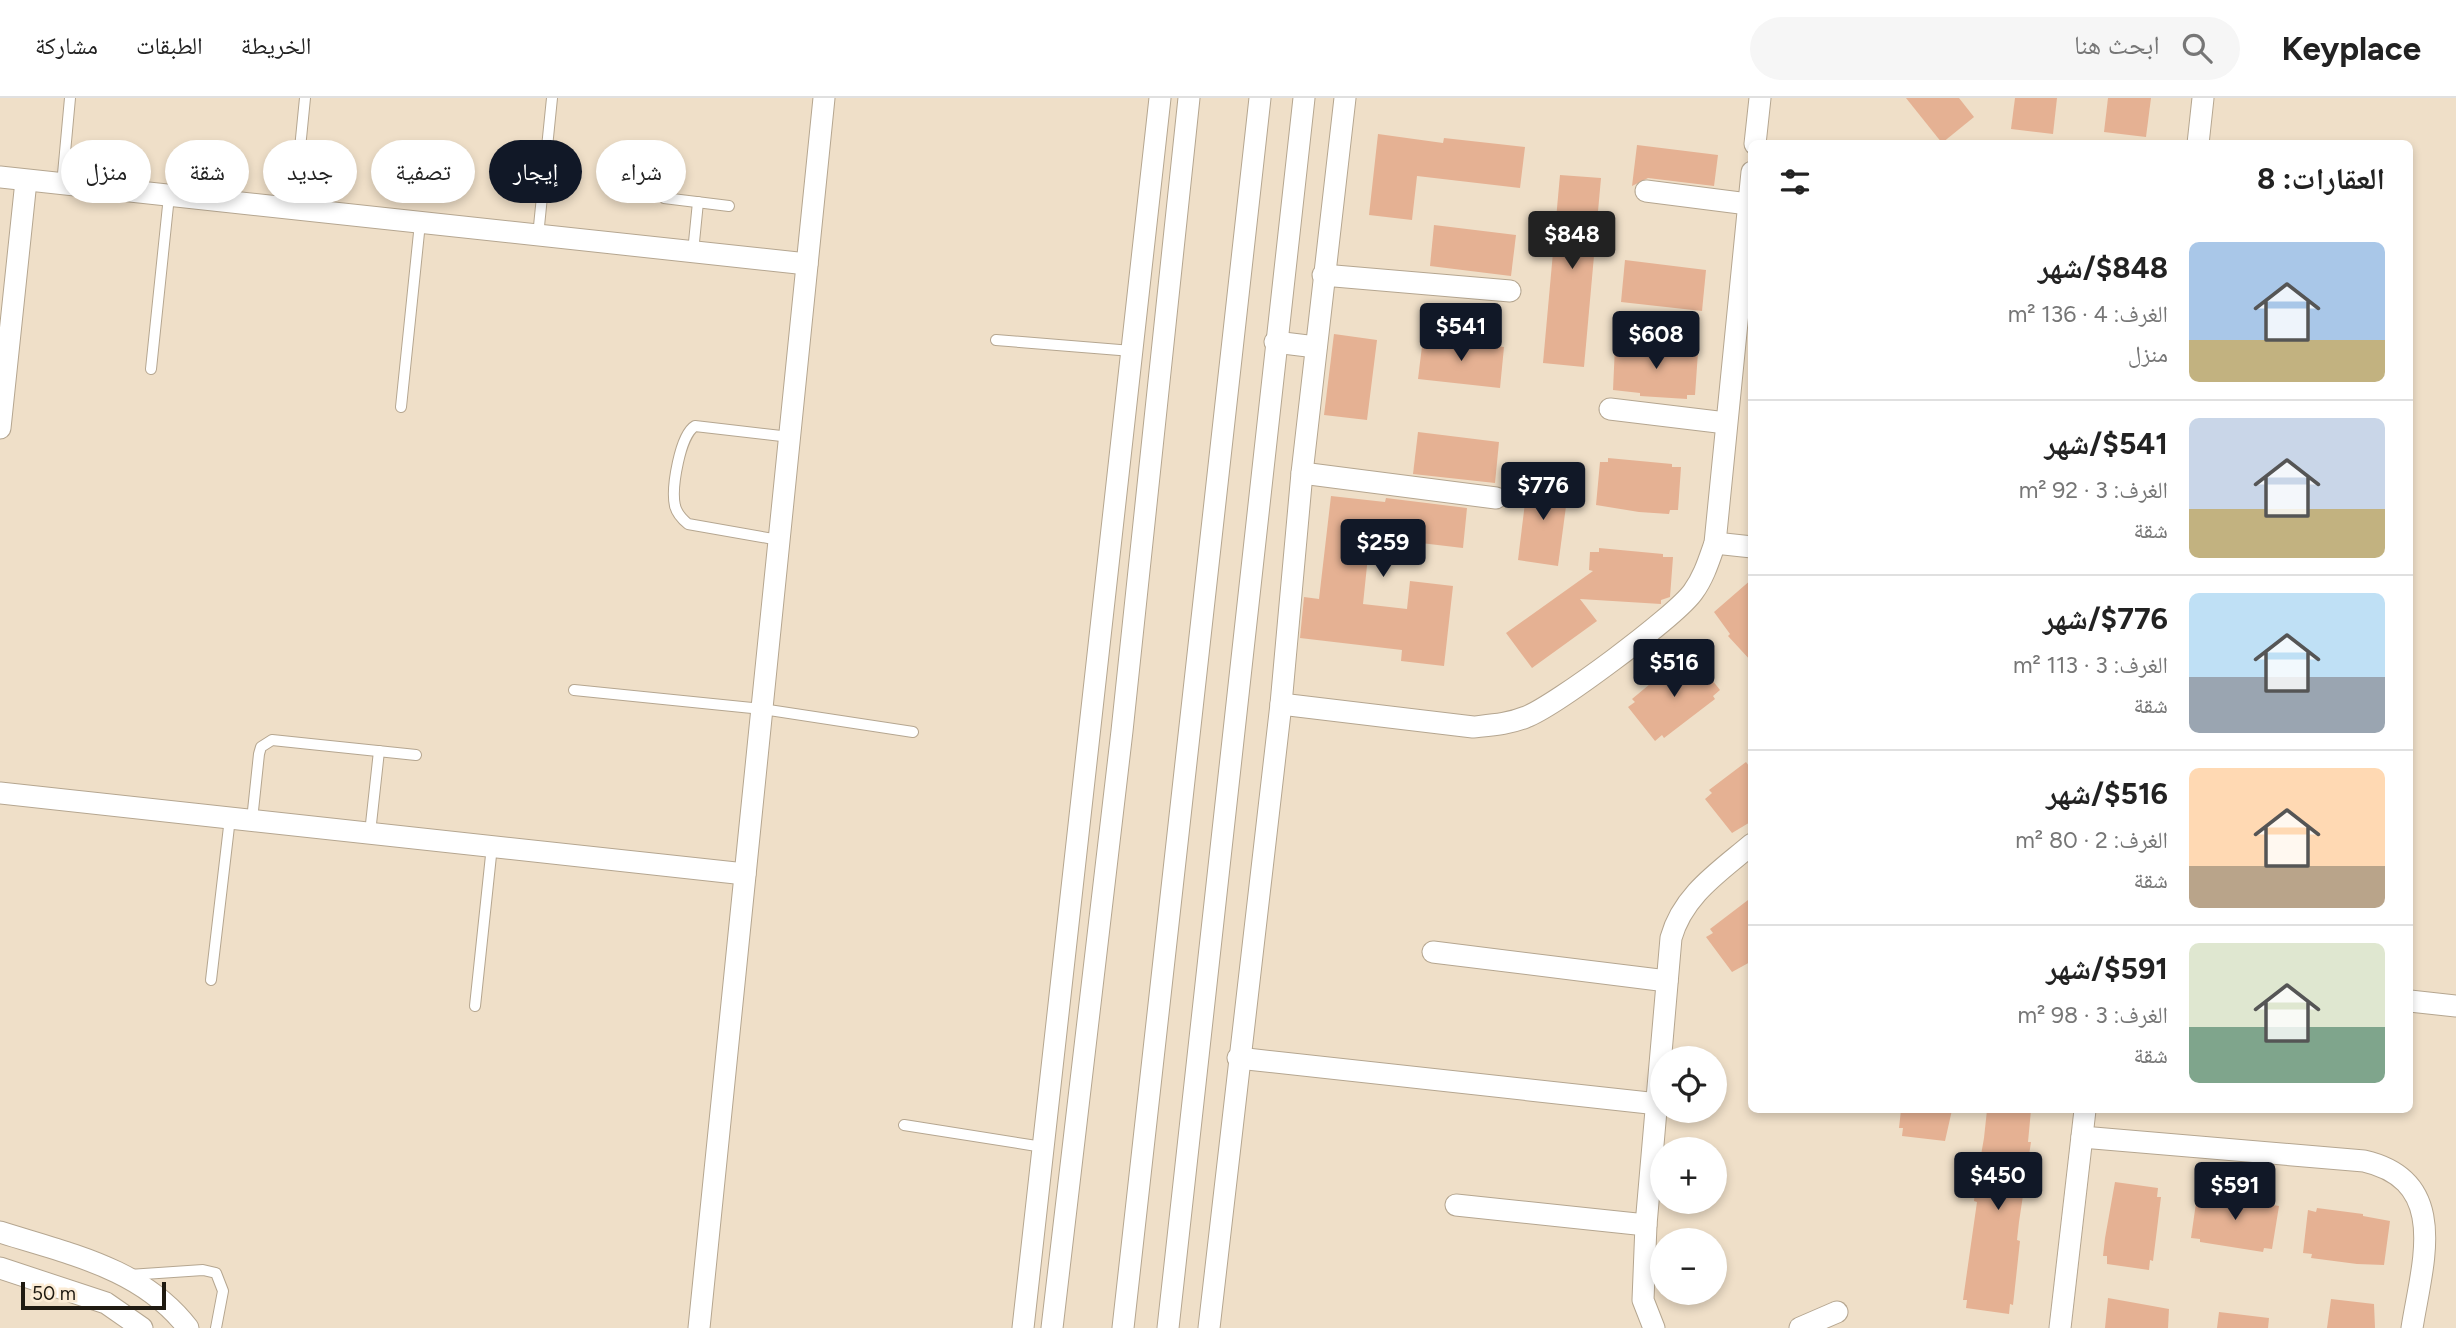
<!DOCTYPE html>
<html lang="ar">
<head>
<meta charset="utf-8">
<style>
  body { margin:0; font-family:Figtree,"Noto Naskh Arabic",sans-serif; background:#f6f6f6; color:#222; direction:rtl; height:100vh; display:flex; flex-direction:column; font-size:26px; white-space:nowrap }
  * { box-sizing:border-box; margin:0 }
  p { font-size:23px; color:#767676 }
  .icon { flex:none; width:38px; height:38px; fill:none; stroke:currentColor; stroke-width:2; stroke-linecap:round; stroke-linejoin:round }
  .map { position:relative; flex:1; overflow:hidden; direction:ltr }
  .panel { position:absolute; left:1748px; top:42px; width:665px; height:973px; display:flex; flex-direction:column; background:#fff; border-radius:10px; box-shadow:0 4px 10px #0003; direction:rtl }
  .panel>* { flex:none }
  .banner { position:absolute; left:21px; top:42px; width:665px; height:63px; direction:rtl; display:flex; gap:14px }
  .buttons { position:absolute; left:1650px; top:948px; display:grid; gap:14px }
  .buttons a { display:grid; place-items:center; width:77px; height:77px; border-radius:50%; background:#fff; box-shadow:0 4px 10px #0003; font-size:35px }
  .scale { position:absolute; left:21px; bottom:18px; width:145px; box-sizing:border-box; padding-left:7px; border:4px solid #1f1a11; border-top:0; font-size:19px; line-height:24px; white-space:nowrap; color:#1f1a11; -webkit-text-stroke:5px #fcecd5; paint-order:stroke }
  .price { position:absolute; translate:-50% -60px; padding:0 16px; border-radius:7px; background:#111827; color:#fff; font-size:23px; line-height:46px; filter:drop-shadow(0 2px 4px #0008) }
  .price::after { content:''; position:absolute; left:50%; top:42px; width:21px; height:16px; margin-left:-10px; background:inherit; clip-path:polygon(0 0,100% 0,50% 100%) }
  .price.selected { background:#222; color:#fff }
  ul { padding:0; list-style:none }
  li { display:flex; align-items:center; gap:21px; height:175px; padding:0 28px }
  li+li { border-top:2px solid #e0e0e0 }
  li span { display:grid; place-items:center; flex:none; width:196px; height:140px; border-radius:10px; color:#555 }
  li>.icon { margin-inline-start:auto }
  span .icon { width:84px; height:84px; fill:#fffc; stroke-width:1 }
  li b { font-size:30px }
  h2 { display:flex; justify-content:space-between; align-items:center; height:84px; padding:0 28px; font-size:30px }
  .chip { padding:0 24px; border-radius:32px; background:#fff; box-shadow:0 4px 10px #0003; font-size:24px; line-height:63px }
  .chip.selected { background:#111827; color:#fff }
  header { display:flex; align-items:center; gap:42px; box-sizing:border-box; height:98px; padding:0 35px; background:#fff; border-bottom:2px solid #e0e0e0 }
  header strong { font-size:33px }
  nav { display:flex; gap:38px; margin-inline-start:auto; font-size:24px }
  .search { width:490px; height:63px; background:#f6f6f6; display:flex; align-items:center; gap:18px; box-sizing:border-box; padding:0 24px; border-radius:38px; color:#767676; font-size:26px }
  .map>svg:first-child { display:block }
  .building { fill:#e5b193 }
  .lines { fill:none; stroke-linecap:round; stroke-linejoin:round }
  .service-casing { stroke:#b5a690; stroke-width:12 }
  .minor-casing { stroke:#b5a690; stroke-width:23 }
  .service { stroke:#fff; stroke-width:10 }
  .minor { stroke:#fff; stroke-width:21 }
</style>
</head>
<body>
<header>
<strong>Keyplace</strong>
<div class="search"><svg class="icon" aria-label="search" viewBox="0 0 24 24"><circle cx="10" cy="10" r="6"/><path d="M15 15l6 6"/></svg>ابحث هنا</div>
<nav><a>الخريطة</a><a>الطبقات</a><a>مشاركة</a></nav>
</header>
<div class="map">
<svg width="2456" height="1230" viewBox="0 0 2456 1230">
  <rect width="100%" height="100%" fill="#efdfc8"/>
  <g class="building">
    <path d="M 1906,0 L 1959,0 L 1974,19 L 1942,45 Z"/>
    <path d="M 2015,0 L 2057,0 L 2053,36 L 2011,31 Z"/>
    <path d="M 2108,0 L 2151,0 L 2146,39 L 2104,34 Z"/>
    <path d="M 1378,36 L 1443,45 L 1444,40 L 1525,49 L 1520,90 L 1417,78 L 1412,122 L 1369,117 Z"/>
    <path d="M 1637,47 L 1718,57 L 1714,88 L 1648,80 L 1632,88 Z"/>
    <path d="M 1560,77 L 1601,80 L 1584,269 L 1543,265 Z"/>
    <path d="M 1434,127 L 1516,137 L 1511,178 L 1430,168 Z"/>
    <path d="M 1625,162 L 1706,172 L 1702,213 L 1621,204 Z"/>
    <path d="M 1334,236 L 1377,242 L 1367,322 L 1324,317 Z"/>
    <path d="M 1423,240 L 1504,249 L 1500,290 L 1418,281 Z"/>
    <path d="M 1625,245 L 1689,250 L 1689,254 L 1698,254 L 1695,297 L 1687,297 L 1687,301 L 1640,298 L 1640,295 L 1613,292 L 1615,248 L 1625,249 Z"/>
    <path d="M 1418,334 L 1499,344 L 1495,385 L 1413,376 Z"/>
    <path d="M 1608,360 L 1672,366 L 1672,369 L 1681,369 L 1678,412 L 1670,412 L 1669,416 L 1639,414 L 1596,407 L 1600,364 L 1608,364 Z"/>
    <path d="M 1528,380 L 1569,386 L 1558,468 L 1518,462 Z"/>
    <path d="M 1331,398 L 1385,404 L 1386,400 L 1467,410 L 1463,450 L 1370,439 L 1363,506 L 1407,511 L 1410,483 L 1453,488 L 1444,568 L 1401,563 L 1402,552 L 1300,540 L 1304,499 L 1319,501 Z"/>
    <path d="M 1599,450 L 1663,456 L 1663,459 L 1673,459 L 1670,499 L 1661,502 L 1661,506 L 1580,501 L 1597,523 L 1532,570 L 1506,535 L 1593,473 L 1589,472 L 1590,454 L 1599,454 Z"/>
    <path d="M 1752,481 L 1752,564 L 1728,538 L 1730,536 L 1714,514 Z"/>
    <path d="M 1693,558 L 1720,592 L 1713,598 L 1715,601 L 1664,640 L 1662,637 L 1655,643 L 1628,609 L 1635,604 L 1632,601 L 1656,581 Z"/>
    <path d="M 1746,664 L 1752,672 L 1752,723 L 1732,735 L 1705,701 L 1712,695 L 1709,692 Z"/>
    <path d="M 1752,799 L 1752,863 L 1732,874 L 1706,839 L 1713,835 L 1710,831 Z"/>
    <path d="M 1901,1012 L 1952,1012 L 1945,1043 L 1902,1038 L 1903,1030 L 1899,1030 Z"/>
    <path d="M 1987,1012 L 2031,1012 L 2028,1044 L 2031,1044 L 2019,1124 L 2017,1142 L 2020,1143 L 2013,1207 L 2010,1206 L 2009,1216 L 1966,1210 L 1967,1202 L 1963,1202 L 1977,1104 L 1974,1103 L 1979,1057 L 1981,1057 L 1984,1040 Z"/>
    <path d="M 2115,1084 L 2158,1090 L 2157,1099 L 2161,1099 L 2153,1163 L 2150,1162 L 2149,1172 L 2107,1166 L 2107,1158 L 2103,1158 L 2105,1140 Z"/>
    <path d="M 2206,1095 L 2252,1101 L 2251,1103 L 2279,1108 L 2272,1151 L 2264,1150 L 2263,1154 L 2200,1144 L 2200,1141 L 2191,1140 L 2197,1098 L 2205,1099 Z"/>
    <path d="M 2317,1110 L 2363,1116 L 2363,1118 L 2390,1123 L 2384,1167 L 2357,1166 L 2311,1160 L 2312,1156 L 2303,1155 L 2308,1112 L 2316,1114 Z"/>
    <path d="M 2108,1200 L 2169,1211 L 2168,1230 L 2105,1230 Z"/>
    <path d="M 2331,1201 L 2374,1206 L 2375,1230 L 2327,1230 Z"/>
    <path d="M 2219,1214 L 2269,1220 L 2268,1230 L 2217,1230 Z"/>
  </g>
  <g class="lines">
    <defs>
      <g id="service">
        <path d="M 62,87 L 70,0"/>
        <path d="M 664,100 L 729,108"/>
        <path d="M 294,111 L 305,0"/>
        <path d="M 538,138 L 552,0"/>
        <path d="M 693,154 L 698,104"/>
        <path d="M 996,242 L 1132,253"/>
        <path d="M 151,271 L 169,98"/>
        <path d="M 401,309 L 420,125"/>
        <path d="M 779,442 L 688,426 C 682,421 677,416 675,408 C 671,390 680,337 695,328 L 790,339"/>
        <path d="M 574,592 L 762,611 L 913,634"/>
        <path d="M 252,722 L 259,656 L 261,649 L 272,642 L 416,657"/>
        <path d="M 370,735 L 379,653"/>
        <path d="M 211,882 L 230,720"/>
        <path d="M 475,908 L 492,748"/>
        <path d="M 904,1027 L 1043,1049"/>
        <path d="M 129,1177 L 203,1172 L 216,1175 L 223,1193 L 216,1230"/>
      </g>
      <g id="minor">
        <path d="M 1755,46 L 1760,0"/>
        <path d="M 2198,46 L 2203,0"/>
        <path d="M 0,79 L 807,166"/>
        <path d="M 1646,93 L 1748,106"/>
        <path d="M 1323,177 L 1510,193"/>
        <path d="M 1275,244 L 1316,249"/>
        <path d="M 1610,311 L 1726,325"/>
        <path d="M 0,330 L 26,83"/>
        <path d="M 1302,375 L 1496,400"/>
        <path d="M 1715,445 L 1752,449"/>
        <path d="M 1281,606 L 1473,629 C 1492,627 1509,626 1526,619 C 1555,608 1676,518 1693,494 C 1704,479 1709,462 1715,445 L 1752,74"/>
        <path d="M 0,695 L 745,776"/>
        <path d="M 1433,854 L 1667,883"/>
        <path d="M 2410,903 L 2456,908"/>
        <path d="M 1238,960 L 1658,1006"/>
        <path d="M 2082,1039 L 2364,1063 C 2451,1083 2422,1166 2412,1230"/>
        <path d="M 1456,1107 L 1646,1127"/>
        <path d="M 0,1134 C 69,1156 142,1170 188,1230"/>
        <path d="M 0,1170 L 106,1205 L 142,1230"/>
        <path d="M 699,1230 L 824,0"/>
        <path d="M 1023,1230 L 1160,0"/>
        <path d="M 1052,1230 L 1122,633 L 1189,0"/>
        <path d="M 1123,1230 L 1260,0"/>
        <path d="M 1168,1230 L 1304,0"/>
        <path d="M 1209,1230 L 1281,606 L 1302,375 L 1345,0"/>
        <path d="M 1654,1230 L 1643,1202 L 1646,1127 L 1671,840 C 1683,797 1719,774 1752,746"/>
        <path d="M 1800,1230 L 1837,1214"/>
        <path d="M 2060,1230 L 2085,1012"/>
      </g>
    </defs>
    <use href="#service" class="service-casing"/>
    <use href="#minor" class="minor-casing"/>
    <use href="#service" class="service"/>
    <use href="#minor" class="minor"/>
  </g>
</svg>
<div class="buttons">
<a><svg class="icon" aria-label="locate" viewBox="0 0 24 24"><circle cx="12" cy="12" r="6"/><path d="M12 2v4M12 18v4M2 12h4M18 12h4"/></svg></a>
<a>+</a>
<a>−</a>
</div>
<div class="scale">50 m</div>
<b class="price selected" style="left:1572px;top:173px">$848</b>
<b class="price" style="left:1461px;top:265px">$541</b>
<b class="price" style="left:1656px;top:273px">$608</b>
<b class="price" style="left:1543px;top:424px">$776</b>
<b class="price" style="left:1383px;top:481px">$259</b>
<b class="price" style="left:1674px;top:601px">$516</b>
<b class="price" style="left:1998px;top:1114px">$450</b>
<b class="price" style="left:2235px;top:1124px">$591</b>
<div class="banner">
<a class="chip">شراء</a>
<a class="chip selected">إيجار</a>
<a class="chip">تصفية</a>
<a class="chip">جديد</a>
<a class="chip">شقة</a>
<a class="chip">منزل</a>
</div>
<section class="panel">
<h2>العقارات: 8<svg class="icon" aria-label="filters" viewBox="0 0 24 24"><path d="M4 7h16M4 17h16"/><circle cx="9" cy="7" r="2"/><circle cx="15" cy="17" r="2"/></svg></h2>
<ul>
<li><span style="background:linear-gradient(#a9c7e8 70%,#c2b280 0)"><svg class="icon" aria-label="home" viewBox="0 0 24 24"><path d="M3 11l9-7 9 7M6 9v11h12V9"/></svg></span><div><b>$848/شهر</b><p>الغرف: 4 · 136 m²</p><p>منزل</p></div></li>
<li><span style="background:linear-gradient(#c9d6e8 65%,#c2b280 0)"><svg class="icon" aria-label="home" viewBox="0 0 24 24"><path d="M3 11l9-7 9 7M6 9v11h12V9"/></svg></span><div><b>$541/شهر</b><p>الغرف: 3 · 92 m²</p><p>شقة</p></div></li>
<li><span style="background:linear-gradient(#bfe0f5 60%,#9aa5b1 0)"><svg class="icon" aria-label="home" viewBox="0 0 24 24"><path d="M3 11l9-7 9 7M6 9v11h12V9"/></svg></span><div><b>$776/شهر</b><p>الغرف: 3 · 113 m²</p><p>شقة</p></div></li>
<li><span style="background:linear-gradient(#ffd9b3 70%,#b9a48a 0)"><svg class="icon" aria-label="home" viewBox="0 0 24 24"><path d="M3 11l9-7 9 7M6 9v11h12V9"/></svg></span><div><b>$516/شهر</b><p>الغرف: 2 · 80 m²</p><p>شقة</p></div></li>
<li><span style="background:linear-gradient(#dfe7d0 60%,#7fa58c 0)"><svg class="icon" aria-label="home" viewBox="0 0 24 24"><path d="M3 11l9-7 9 7M6 9v11h12V9"/></svg></span><div><b>$591/شهر</b><p>الغرف: 3 · 98 m²</p><p>شقة</p></div></li>
</ul>
</section>
</div>
</body>
</html>
